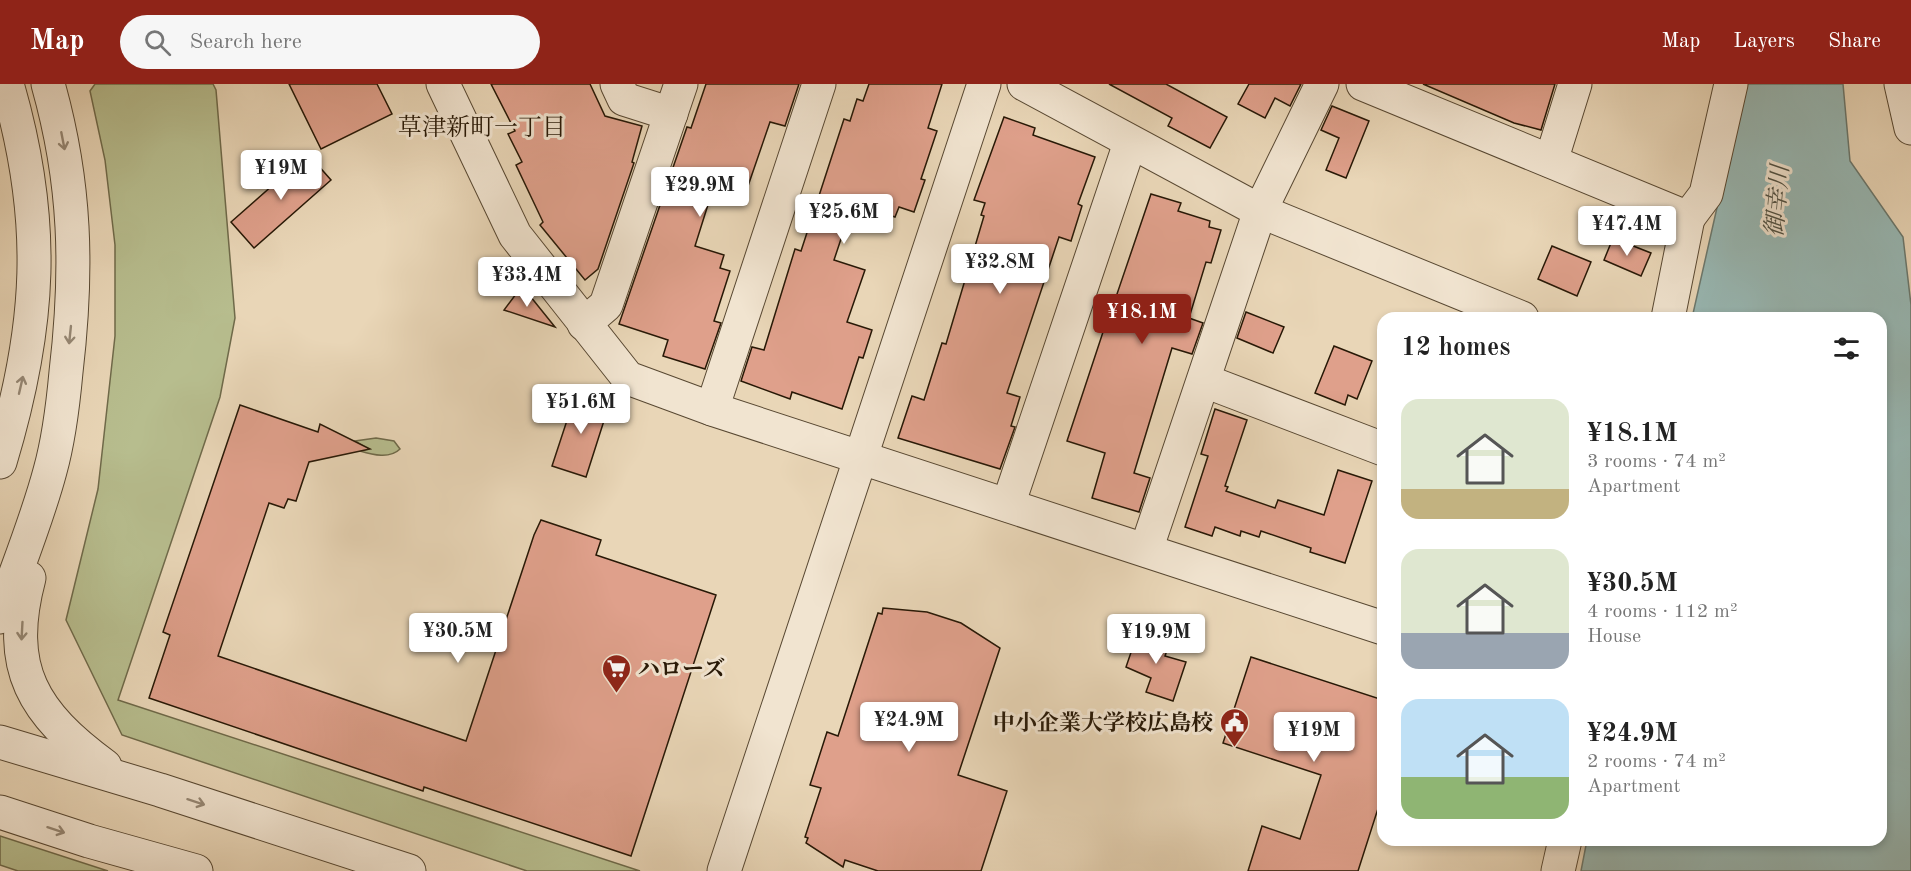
<!DOCTYPE html>
<html lang="en">
<head>
<meta charset="utf-8">
<style>
  body { margin:0; font-family:"Old Standard TT","Noto Serif JP",serif; background:#f6f6f6; color:#222; height:100vh; display:flex; flex-direction:column; font-size:22px; white-space:nowrap }
  * { box-sizing:border-box; margin:0 }
  p { font-size:20px; color:#767676 }
  .icon { flex:none; width:33px; height:33px; fill:none; stroke:currentColor; stroke-width:2; stroke-linecap:round; stroke-linejoin:round }
  .map { position:relative; flex:1; overflow:hidden }
  .sheet { position:absolute; left:1377px; top:228px; width:510px; height:534px; display:flex; flex-direction:column; background:#fff; border-radius:18px; box-shadow:0 3px 9px #0003 }
  .sheet>* { flex:none }
  .price { position:absolute; translate:-50% -51px; padding:0 14px; border-radius:6px; background:#fff; color:#222; font-size:20px; line-height:39px; filter:drop-shadow(0 2px 3px #0008) }
  .price::after { content:''; position:absolute; left:50%; top:36px; width:18px; height:14px; margin-left:-9px; background:inherit; clip-path:polygon(0 0,100% 0,50% 100%) }
  .price.on { background:#8f2418; color:#fff }
  ul { padding:0; list-style:none }
  li { display:flex; align-items:center; gap:18px; height:150px; padding:0 24px }
  li span { display:grid; place-items:center; flex:none; width:168px; height:120px; border-radius:18px; color:#555 }
  li>.icon { margin-inline-start:auto }
  span .icon { width:72px; height:72px; fill:#fffc; stroke-width:1 }
  li b { font-size:26px }
  h2 { display:flex; justify-content:space-between; align-items:center; height:72px; padding:0 24px; font-size:26px }
  header { display:flex; align-items:center; gap:36px; box-sizing:border-box; height:84px; padding:0 30px; background:#8f2418; color:#fff }
  header strong { font-size:28px }
  nav { display:flex; gap:33px; margin-inline-start:auto; font-size:21px }
  .search { width:420px; height:54px; background:#f6f6f6; display:flex; align-items:center; gap:15px; box-sizing:border-box; padding:0 21px; border-radius:33px; color:#767676; font-size:22px }
  .map>svg:first-child { display:block }
  .green { fill:#b7bd8e; stroke:#6f6a4a; stroke-width:1.5 }
  .water { fill:#98b8b4; stroke:#6b786e; stroke-width:1.5 }
  .building { fill:#dfa08b; stroke:#271806; stroke-width:1.5 }
  .lines { fill:none; stroke-linecap:round; stroke-linejoin:round }
  .minor-casing { stroke:#584832; stroke-width:35 }
  .tertiary-casing { stroke:#584832; stroke-width:35 }
  .minor { stroke:#f1e4d0; stroke-width:33 }
  .tertiary { stroke:#f1e4d0; stroke-width:33 }
  .oneway { stroke:#968875 }
  .labels { text-anchor:middle; stroke-width:6; stroke-linejoin:round; paint-order:stroke }
  .poi-label { font-size:22px; font-weight:bold; fill:#271806; stroke:#f1e4d0; text-anchor:start }
  .neighbourhood-label { font-size:24px; fill:#271806; stroke:#f1e4d0 }
  .water-label { font-size:24px; font-style:italic; fill:#4f5043; stroke:#f1e4d0 }
</style>
</head>
<body>
<header>
<strong>Map</strong>
<div class="search"><svg class="icon" aria-label="search" viewBox="0 0 24 24"><circle cx="10" cy="10" r="6"/><path d="M15 15l6 6"/></svg>Search here</div>
<nav><a>Map</a><a>Layers</a><a>Share</a></nav>
</header>
<div class="map">
<svg width="1911" height="787" viewBox="0 0 1911 787">
  <rect width="100%" height="100%" fill="#e9d6b7"/>
  <filter id="stains"><feTurbulence type="fractalNoise" baseFrequency=".00333" numOctaves="4"/><feColorMatrix values="0 0 0 0 .2 0 0 0 0 .09 0 0 0 0 .02 0 0 0 .5 -.17"/></filter>
  <radialGradient id="worn" r=".72"><stop offset=".6" stop-color="#630" stop-opacity="0"/><stop offset="1" stop-color="#630" stop-opacity=".3"/></radialGradient>
  <g class="green">
    <path d="M 95,0 L 213,0 L 216,6 L 235,234 L 220,313 L 118,616 L 640,787 L 527,787 L 122,651 L 66,536 L 98,405 L 115,252 L 115,161 L 105,76 L 90,7 Z"/>
    <path d="M 376,354 L 394,357 L 400,365 C 390,375 373,371 360,367 L 368,365 L 355,357 Z"/>
    <path d="M 0,752 L 108,787 L 18,787 L 0,781 Z"/>
  </g>
  <path class="water" d="M 1745,0 L 1843,0 L 1850,77 L 1903,153 L 1911,221 L 1911,787 L 1581,787 L 1587,756 L 1881,756 L 1881,234 L 1692,234 Z"/>
  <g class="building">
    <path d="M 289,0 L 377,0 L 392,30 L 321,65 Z"/>
    <path d="M 491,0 L 590,0 L 605,32 L 642,42 L 632,78 L 634,79 L 598,185 L 585,196 L 540,141 L 543,138 L 516,81 L 522,78 L 508,50 L 515,47 Z"/>
    <path d="M 706,0 L 799,0 L 785,42 L 770,38 L 748,102 L 717,92 L 695,162 L 724,171 L 720,184 L 730,187 L 714,237 L 721,239 L 705,285 L 663,272 L 668,256 L 619,240 L 687,43 L 691,44 Z"/>
    <path d="M 869,0 L 942,0 L 928,44 L 937,47 L 921,95 L 925,96 L 914,128 L 899,123 L 895,133 L 853,119 L 834,176 L 865,186 L 847,238 L 872,246 L 863,274 L 859,273 L 842,325 L 792,308 L 790,315 L 741,297 L 752,263 L 764,266 L 795,165 L 801,167 L 844,35 L 850,37 L 857,15 L 863,17 Z"/>
    <path d="M 1109,0 L 1166,0 L 1227,33 L 1210,64 L 1168,42 L 1172,34 Z"/>
    <path d="M 1249,0 L 1301,0 L 1290,22 L 1275,14 L 1265,34 L 1238,20 Z"/>
    <path d="M 1423,0 L 1555,0 L 1541,46 L 1514,39 Z"/>
    <path d="M 1332,22 L 1369,37 L 1346,94 L 1326,86 L 1339,54 L 1321,46 Z"/>
    <path d="M 1004,33 L 1035,44 L 1033,51 L 1095,73 L 1078,120 L 1082,122 L 1071,157 L 1059,153 L 1007,309 L 1020,313 L 1011,342 L 1015,343 L 1000,385 L 898,354 L 912,312 L 924,316 L 942,259 L 946,260 L 984,132 L 981,131 L 985,119 L 974,116 Z"/>
    <path d="M 308,70 L 331,96 L 254,164 L 231,138 Z"/>
    <path d="M 1151,110 L 1181,119 L 1178,127 L 1210,137 L 1209,143 L 1221,146 L 1211,179 L 1206,178 L 1189,234 L 1203,239 L 1192,270 L 1172,264 L 1134,389 L 1150,394 L 1139,428 L 1092,414 L 1105,369 L 1067,357 L 1107,236 L 1104,235 L 1111,212 L 1116,213 Z"/>
    <path d="M 1613,154 L 1651,169 L 1641,192 L 1604,176 Z"/>
    <path d="M 1552,162 L 1591,178 L 1577,212 L 1538,195 Z"/>
    <path d="M 522,202 L 555,243 L 504,226 Z"/>
    <path d="M 1246,228 L 1284,243 L 1273,269 L 1237,254 Z"/>
    <path d="M 1334,262 L 1372,277 L 1357,315 L 1348,311 L 1345,321 L 1315,309 Z"/>
    <path d="M 576,309 L 609,321 L 586,393 L 552,382 Z"/>
    <path d="M 240,321 L 318,348 L 320,340 L 370,365 L 309,378 L 296,417 L 288,415 L 284,424 L 269,419 L 218,572 L 466,657 L 534,451 L 541,436 L 601,456 L 596,471 L 716,511 L 631,772 L 424,703 L 423,707 L 149,614 L 170,551 L 163,548 Z"/>
    <path d="M 1215,325 L 1247,336 L 1225,402 L 1228,403 L 1226,407 L 1275,424 L 1278,416 L 1324,431 L 1338,386 L 1372,397 L 1345,479 L 1310,468 L 1311,464 L 1261,447 L 1259,453 L 1241,447 L 1240,452 L 1215,443 L 1212,452 L 1185,443 L 1208,372 L 1201,370 Z"/>
    <path d="M 883,524 L 927,528 L 961,539 L 1000,564 L 958,691 L 1007,707 L 981,787 L 878,787 L 845,776 L 843,783 L 806,759 L 808,754 L 805,753 L 821,704 L 810,701 L 827,648 L 838,652 L 878,529 L 882,530 Z"/>
    <path d="M 1139,545 L 1166,554 L 1165,556 L 1170,558 L 1165,572 L 1186,578 L 1173,617 L 1146,608 L 1151,594 L 1126,583 Z"/>
    <path d="M 1251,573 L 1383,616 L 1383,709 L 1358,787 L 1248,787 L 1262,742 L 1300,755 L 1321,691 L 1223,659 Z"/>
  </g>
  <g class="lines">
    <defs>
      <g id="minor">
        <path d="M 443,0 L 515,151 L 628,294 L 712,325 L 1383,544"/>
        <path d="M 617,0 L 624,15 L 671,30"/>
        <path d="M 1024,0 L 1260,127 L 1522,234"/>
        <path d="M 1363,0 L 1688,134 L 1706,110 L 1731,0"/>
        <path d="M 1901,0 L 1911,44"/>
        <path d="M 1551,77 L 1575,0"/>
        <path d="M 584,240 L 606,221 L 681,0"/>
        <path d="M 1205,297 L 1383,365"/>
        <path d="M 712,325 L 819,0"/>
        <path d="M 1008,421 L 1130,59"/>
        <path d="M 1146,466 L 1260,127 L 1322,0"/>
        <path d="M 724,787 L 984,0"/>
      </g>
      <g id="tertiary">
        <path d="M 1668,234 L 1688,134"/>
        <path d="M 0,378 C 41,242 47,137 7,0"/>
        <path d="M 29,494 C 5,585 33,629 105,682"/>
        <path d="M 0,533 C 17,484 37,436 50,387 C 59,355 63,321 66,288 C 78,186 76,99 48,0"/>
        <path d="M 0,658 L 160,706 L 409,787"/>
        <path d="M 0,728 L 89,757 L 196,787"/>
        <path d="M 1558,787 L 1565,756"/>
      </g>
    </defs>
    <use href="#minor" class="minor-casing"/>
    <use href="#tertiary" class="tertiary-casing"/>
    <use href="#minor" class="minor"/>
    <use href="#tertiary" class="tertiary"/>
  </g>
  <defs><path id="oneway-shaft" d="M-6 0H5M1.5-3L5.5 0L1.5 3" fill="none" stroke-width="1.6" stroke-linecap="round" stroke-linejoin="round" transform="scale(1.5)"/></defs>
  <g class="oneway">
    <use href="#oneway-shaft" transform="translate(63 57) rotate(79)"/>
    <use href="#oneway-shaft" transform="translate(70 251) rotate(96)"/>
    <use href="#oneway-shaft" transform="translate(21 301) rotate(-77)"/>
    <use href="#oneway-shaft" transform="translate(22 547) rotate(93)"/>
    <use href="#oneway-shaft" transform="translate(196 718) rotate(18)"/>
    <use href="#oneway-shaft" transform="translate(56 746) rotate(18)"/>
  </g>
  <defs>
    <symbol id="supermarket-pin" viewBox="-11 -11 22 30"><path d="M0 17L-7.5 6A9.5 9.5 0 1 1 7.5 6Z" fill="#8f2418" stroke="#f1e4d0"/><path d="M-6-5.5h2.5l.6 2H6L4.5 2H-2.5L-4.4-4H-6ZM-1.5 3.2a1.3 1.3 0 1 0 .1 0ZM3 3.2a1.3 1.3 0 1 0 .1 0Z" fill="#fff"/></symbol>
    <symbol id="civic-pin" viewBox="-11 -11 22 30"><path d="M0 17L-7.5 6A9.5 9.5 0 1 1 7.5 6Z" fill="#8f2418" stroke="#f1e4d0"/><path d="M-.6-6.5H3V-4.5H.6V-3L4-1V1h2V6H-6V1h2V-1L-.6-3ZM-1.2 2.5V6h2.4V2.5Z" fill="#fff"/></symbol>
  </defs>
  <g fill-rule="evenodd">
    <use href="#supermarket-pin" x="600" y="568" width="33" height="45"/>
    <use href="#civic-pin" x="1218" y="622" width="33" height="45"/>
  </g>
  <g class="labels">
    <g class="poi-label">
      <text x="638" y="592">ハローズ</text>
      <text x="1213" y="646" text-anchor="end">中小企業大学校広島校</text>
    </g>
    <g class="neighbourhood-label">
      <text x="482" y="51">草津新町一丁目</text>
    </g>
    <g class="water-label">
      <text transform="translate(1777 117) rotate(-85)" y="8">御幸川</text>
    </g>
  </g>
  <rect width="100%" height="100%" filter="url(#stains)"/>
  <rect width="100%" height="100%" fill="url(#worn)"/>
</svg>
<b class="price" style="left:281px;top:117px">¥19M</b>
<b class="price" style="left:700px;top:134px">¥29.9M</b>
<b class="price" style="left:844px;top:161px">¥25.6M</b>
<b class="price" style="left:1627px;top:173px">¥47.4M</b>
<b class="price" style="left:1000px;top:211px">¥32.8M</b>
<b class="price" style="left:527px;top:224px">¥33.4M</b>
<b class="price on" style="left:1142px;top:261px">¥18.1M</b>
<b class="price" style="left:581px;top:351px">¥51.6M</b>
<b class="price" style="left:458px;top:580px">¥30.5M</b>
<b class="price" style="left:1156px;top:581px">¥19.9M</b>
<b class="price" style="left:909px;top:669px">¥24.9M</b>
<b class="price" style="left:1314px;top:679px">¥19M</b>
<section class="sheet">
<h2>12 homes<svg class="icon" aria-label="filters" viewBox="0 0 24 24"><path d="M4 7h16M4 17h16"/><circle cx="9" cy="7" r="2"/><circle cx="15" cy="17" r="2"/></svg></h2>
<ul>
<li><span style="background:linear-gradient(#dfe7d0 75%,#c2b280 0)"><svg class="icon" aria-label="home" viewBox="0 0 24 24"><path d="M3 11l9-7 9 7M6 9v11h12V9"/></svg></span><div><b>¥18.1M</b><p>3 rooms · 74 m²</p><p>Apartment</p></div></li>
<li><span style="background:linear-gradient(#dfe7d0 70%,#9aa5b1 0)"><svg class="icon" aria-label="home" viewBox="0 0 24 24"><path d="M3 11l9-7 9 7M6 9v11h12V9"/></svg></span><div><b>¥30.5M</b><p>4 rooms · 112 m²</p><p>House</p></div></li>
<li><span style="background:linear-gradient(#bfe0f5 65%,#8fb573 0)"><svg class="icon" aria-label="home" viewBox="0 0 24 24"><path d="M3 11l9-7 9 7M6 9v11h12V9"/></svg></span><div><b>¥24.9M</b><p>2 rooms · 74 m²</p><p>Apartment</p></div></li>
</ul>
</section>
</div>
</body>
</html>
